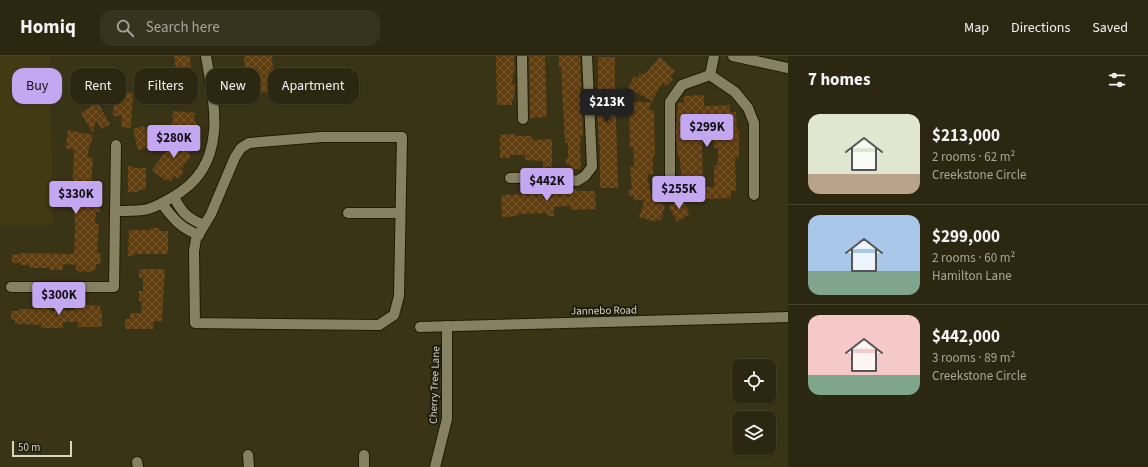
<!DOCTYPE html>
<html lang="en">
<head>
<meta charset="utf-8">
<style>
  body { margin:0; font-family:"Source Sans 3",sans-serif; background:#37331e; color:#f1f3f6; height:100vh; display:flex; flex-direction:column; font-size:15px; white-space:nowrap }
  * { box-sizing:border-box; margin:0 }
  p { font-size:13px; color:#a6a59f }
  .icon { flex:none; width:22px; height:22px; fill:none; stroke:currentColor; stroke-width:2; stroke-linecap:round; stroke-linejoin:round }
  .map { position:relative; flex:1; overflow:hidden }
  .side { display:flex; flex-direction:column; background:#2b2710; width:360px }
  .side>* { flex:none }
  .banner { position:absolute; left:12px; top:12px; width:380px; height:36px; display:flex; gap:8px }
  .fabs { position:absolute; left:732px; top:303px; display:grid; gap:8px }
  .fabs a { display:grid; place-items:center; width:44px; height:44px; border-radius:8px; background:#2b2710; box-shadow:0 1px 3px #0004,0 0 0 1px #474430; font-size:20px }
  .scale { position:absolute; left:12px; bottom:10px; width:60px; box-sizing:border-box; padding-left:4px; border:2px solid #d5d3c1; border-top:0; font-size:11px; line-height:14px; white-space:nowrap; color:#d5d3c1; -webkit-text-stroke:3px #1e1c0f; paint-order:stroke }
  .price { position:absolute; translate:-50% -34px; padding:0 9px; border-radius:4px; background:#c4a7f1; color:#111; font-size:13px; line-height:26px; filter:drop-shadow(0 1px 2px #0008) }
  .price::after { content:''; position:absolute; left:50%; top:24px; width:12px; height:9px; margin-left:-6px; background:inherit; clip-path:polygon(0 0,100% 0,50% 100%) }
  .price.active { background:#222; color:#fff }
  ul { padding:0; list-style:none }
  li { display:flex; align-items:center; gap:12px; height:100px; padding:0 20px }
  li+li { border-top:1px solid #474430 }
  li span { display:grid; place-items:center; flex:none; width:112px; height:80px; border-radius:12px; color:#555 }
  li>.icon { margin-inline-start:auto }
  span .icon { width:48px; height:48px; fill:#fffc; stroke-width:1 }
  li b { font-size:17px }
  h2 { display:flex; justify-content:space-between; align-items:center; height:48px; padding:0 20px; font-size:17px }
  .chip { padding:0 14px; border-radius:12px; background:#2b2710; box-shadow:0 1px 3px #0004,0 0 0 1px #474430; font-size:14px; line-height:36px }
  .chip.active { background:#c4a7f1; color:#111 }
  header { display:flex; align-items:center; gap:24px; box-sizing:border-box; height:56px; padding:0 20px; background:#2b2710; border-bottom:1px solid #474430 }
  header strong { font-size:19px }
  nav { display:flex; gap:22px; margin-inline-start:auto; font-size:14px }
  .search { width:280px; height:36px; background:#37331e; display:flex; align-items:center; gap:10px; box-sizing:border-box; padding:0 14px; border-radius:12px; color:#a6a59f; font-size:15px }
  main { display:flex; flex:1; min-height:0 }
  .map>svg:first-child { display:block }
  .built { fill:#413a13 }
  .building { fill:url(#building-cross-hatch); fill-rule:evenodd }
  .lines { fill:none; stroke-linecap:round; stroke-linejoin:round }
  .street-casing { stroke:#211c00; stroke-width:12 }
  .secondary-casing { stroke:#211c00; stroke-width:12 }
  .street { stroke:#868160; stroke-width:10 }
  .secondary { stroke:#868160; stroke-width:10 }
  .labels { text-anchor:middle; stroke-width:4; stroke-linejoin:round; paint-order:stroke }
  .street-label { font-size:11px; fill:#d5d3c1; stroke:#1e1c0f }
</style>
</head>
<body>
<header>
<strong>Homiq</strong>
<div class="search"><svg class="icon" aria-label="search" viewBox="0 0 24 24"><circle cx="10" cy="10" r="6"/><path d="M15 15l6 6"/></svg>Search here</div>
<nav><a>Map</a><a>Directions</a><a>Saved</a></nav>
</header>
<main>
<div class="map">
<svg width="788" height="411" viewBox="0 0 788 411">
  <defs>
    <pattern id="building-cross-hatch" width="8" height="8" patternUnits="userSpaceOnUse"><rect width="8" height="8" fill="#603d0f"/><path d="M0 0l8 8M0 8l8-8" fill="none" stroke="#765830"/></pattern>
  </defs>
  <rect width="100%" height="100%" fill="#393416"/>
  <path class="built" d="M 0,0 L 49,0 L 53,169 L 0,169 Z"/>
  <g class="building">
    <path d="M 174,0 L 190,0 L 191,11 L 176,13 Z"/>
    <path d="M 244,0 L 272,0 L 275,35 L 248,38 Z"/>
    <path d="M 496,0 L 514,0 L 515,14 L 514,14 L 512,28 L 515,28 L 515,36 L 514,36 L 514,44 L 512,44 L 512,49 L 497,49 Z"/>
    <path d="M 529,0 L 545,0 L 547,61 L 530,62 Z"/>
    <path d="M 559,0 L 580,0 L 583,80 L 581,80 L 580,86 L 581,113 L 571,113 L 571,109 L 566,109 L 566,103 L 568,103 L 568,87 L 565,87 L 561,11 L 559,11 Z"/>
    <path d="M 598,1 L 615,1 L 615,27 L 618,132 L 600,132 L 600,88 L 599,88 L 597,47 L 598,47 Z"/>
    <path d="M 660,1 L 675,15 L 670,21 L 673,23 L 666,30 L 662,27 L 652,45 L 628,32 L 634,20 L 637,22 L 640,17 L 644,19 Z"/>
    <path d="M 125,36 L 133,37 L 131,72 L 121,71 L 122,60 L 113,60 L 114,43 L 115,43 L 116,39 L 125,39 Z"/>
    <path d="M 700,39 L 704,40 L 704,50 L 730,49 L 730,56 L 736,56 L 737,74 L 739,74 L 739,102 L 735,102 L 736,135 L 731,135 L 731,142 L 687,144 L 687,123 L 683,123 L 683,120 L 681,120 L 680,102 L 678,102 L 676,76 L 678,47 L 684,47 L 684,40 ZM 701,66 L 713,66 L 714,92 L 718,92 L 718,106 L 717,106 L 717,109 L 714,109 L 714,131 L 703,131 L 702,83 L 699,83 L 698,70 L 701,70 Z"/>
    <path d="M 97,46 L 110,68 L 101,73 L 96,64 L 93,77 L 81,57 Z"/>
    <path d="M 629,46 L 652,46 L 648,54 L 654,54 L 655,100 L 653,100 L 653,118 L 647,119 L 652,145 L 665,149 L 661,164 L 657,163 L 656,166 L 639,161 L 645,143 L 634,145 L 633,140 L 629,140 L 628,134 L 632,133 L 630,111 L 634,111 L 633,91 L 630,91 Z"/>
    <path d="M 173,55 L 195,57 L 194,66 L 196,66 L 195,75 L 172,73 Z"/>
    <path d="M 144,70 L 145,74 L 149,73 L 153,90 L 138,94 L 133,73 Z"/>
    <path d="M 68,74 L 93,79 L 91,87 L 90,87 L 87,101 L 93,102 L 91,131 L 100,131 L 100,156 L 96,156 L 95,168 L 99,168 L 97,197 L 101,197 L 100,208 L 96,208 L 96,214 L 92,214 L 92,216 L 76,215 L 76,209 L 63,208 L 63,214 L 50,214 L 50,212 L 30,212 L 29,209 L 20,209 L 20,207 L 12,207 L 12,199 L 20,198 L 20,197 L 73,198 L 74,196 L 75,174 L 75,162 L 74,161 L 74,139 L 72,139 L 74,94 L 66,92 Z"/>
    <path d="M 177,78 L 194,91 L 189,98 L 191,100 L 181,113 L 184,115 L 178,123 L 175,120 L 170,126 L 168,123 L 166,125 L 152,114 L 167,94 L 166,93 Z"/>
    <path d="M 515,78 L 515,80 L 532,80 L 532,84 L 552,83 L 552,111 L 543,112 L 543,105 L 525,104 L 525,99 L 509,99 L 510,102 L 500,102 L 500,79 Z"/>
    <path d="M 128,110 L 134,110 L 134,112 L 146,112 L 146,134 L 138,134 L 138,136 L 128,136 Z"/>
    <path d="M 538,131 L 547,131 L 547,137 L 561,137 L 561,133 L 576,133 L 576,135 L 595,135 L 596,153 L 570,154 L 570,150 L 554,151 L 554,160 L 547,160 L 547,157 L 518,158 L 518,160 L 502,161 L 501,139 L 539,138 Z"/>
    <path d="M 682,143 L 690,158 L 677,166 L 669,150 Z"/>
    <path d="M 150,172 L 159,172 L 159,175 L 168,175 L 168,198 L 134,198 L 134,200 L 128,200 L 129,174 L 150,174 Z"/>
    <path d="M 139,213 L 165,213 L 162,265 L 154,265 L 153,273 L 125,273 L 125,263 L 130,263 L 130,257 L 141,257 L 142,245 L 139,245 L 139,235 L 143,235 L 143,222 L 139,222 Z"/>
    <path d="M 41,242 L 50,242 L 50,255 L 75,254 L 75,245 L 86,245 L 86,249 L 100,250 L 100,254 L 102,254 L 102,271 L 78,271 L 78,266 L 63,266 L 63,272 L 41,272 L 41,269 L 15,268 L 15,264 L 11,264 L 11,255 L 19,255 L 19,253 L 38,253 L 38,244 L 41,244 Z"/>
  </g>
  <g class="lines">
    <defs>
      <g id="street">
        <path d="M 522,0 L 523,63"/>
        <path d="M 714,0 L 710,19 L 735,36 L 748,52 L 754,67 L 754,139"/>
        <path d="M 321,81 L 402,81 L 399,240 L 394,259 L 379,269 L 195,267 L 194,195 L 196,183 L 211,158 L 235,101 L 241,92 L 249,87 Z"/>
        <path d="M 510,122 L 550,121 L 577,125 L 585,120 L 592,111 L 587,0"/>
        <path d="M 670,130 L 670,46 L 682,29 L 710,19"/>
        <path d="M 174,141 C 182,157 187,162 204,169"/>
        <path d="M 162,148 C 174,163 179,171 199,179"/>
        <path d="M 115,155 C 124,155 133,155 143,154 C 153,153 162,147 171,142 C 198,127 211,107 214,76 C 216,51 210,25 206,0"/>
        <path d="M 348,157 L 400,157"/>
        <path d="M 11,231 L 114,231 L 116,89"/>
        <path d="M 420,271 L 788,261"/>
        <path d="M 248,399 L 249,411"/>
        <path d="M 137,406 L 138,411"/>
        <path d="M 364,411 L 364,399"/>
        <path d="M 435,411 L 447,363 L 447,270"/>
      </g>
      <path id="secondary" d="M 733,0 L 788,12"/>
    </defs>
    <use href="#street" class="street-casing"/>
    <use href="#secondary" class="secondary-casing"/>
    <use href="#street" class="street"/>
    <use href="#secondary" class="secondary"/>
  </g>
  <g class="labels">
    <g class="street-label">
      <text transform="translate(604 254) rotate(-1)" y="4">Jannebo Road</text>
      <text transform="translate(434 329) rotate(-88)" y="4">Cherry Tree Lane</text>
    </g>
  </g>
</svg>
<div class="fabs">
<a><svg class="icon" aria-label="locate" viewBox="0 0 24 24"><circle cx="12" cy="12" r="6"/><path d="M12 2v4M12 18v4M2 12h4M18 12h4"/></svg></a>
<a><svg class="icon" aria-label="layers" viewBox="0 0 24 24"><path d="M12 4l9 5-9 5-9-5zM3 14l9 5 9-5"/></svg></a>
</div>
<div class="scale">50 m</div>
<b class="price active" style="left:607px;top:67px">$213K</b>
<b class="price" style="left:707px;top:92px">$299K</b>
<b class="price" style="left:174px;top:103px">$280K</b>
<b class="price" style="left:547px;top:146px">$442K</b>
<b class="price" style="left:679px;top:154px">$255K</b>
<b class="price" style="left:76px;top:159px">$330K</b>
<b class="price" style="left:59px;top:260px">$300K</b>
<div class="banner">
<a class="chip active">Buy</a>
<a class="chip">Rent</a>
<a class="chip">Filters</a>
<a class="chip">New</a>
<a class="chip">Apartment</a>
</div>
</div>
<section class="side">
<h2>7 homes<svg class="icon" aria-label="filters" viewBox="0 0 24 24"><path d="M4 7h16M4 17h16"/><circle cx="9" cy="7" r="2"/><circle cx="15" cy="17" r="2"/></svg></h2>
<ul>
<li><span style="background:linear-gradient(#dfe7d0 75%,#b9a48a 0)"><svg class="icon" aria-label="home" viewBox="0 0 24 24"><path d="M3 11l9-7 9 7M6 9v11h12V9"/></svg></span><div><b>$213,000</b><p>2 rooms · 62 m²</p><p>Creekstone Circle</p></div></li>
<li><span style="background:linear-gradient(#a9c7e8 70%,#7fa58c 0)"><svg class="icon" aria-label="home" viewBox="0 0 24 24"><path d="M3 11l9-7 9 7M6 9v11h12V9"/></svg></span><div><b>$299,000</b><p>2 rooms · 60 m²</p><p>Hamilton Lane</p></div></li>
<li><span style="background:linear-gradient(#f6c9c9 75%,#7fa58c 0)"><svg class="icon" aria-label="home" viewBox="0 0 24 24"><path d="M3 11l9-7 9 7M6 9v11h12V9"/></svg></span><div><b>$442,000</b><p>3 rooms · 89 m²</p><p>Creekstone Circle</p></div></li>
</ul>
</section>
</main>
</body>
</html>
